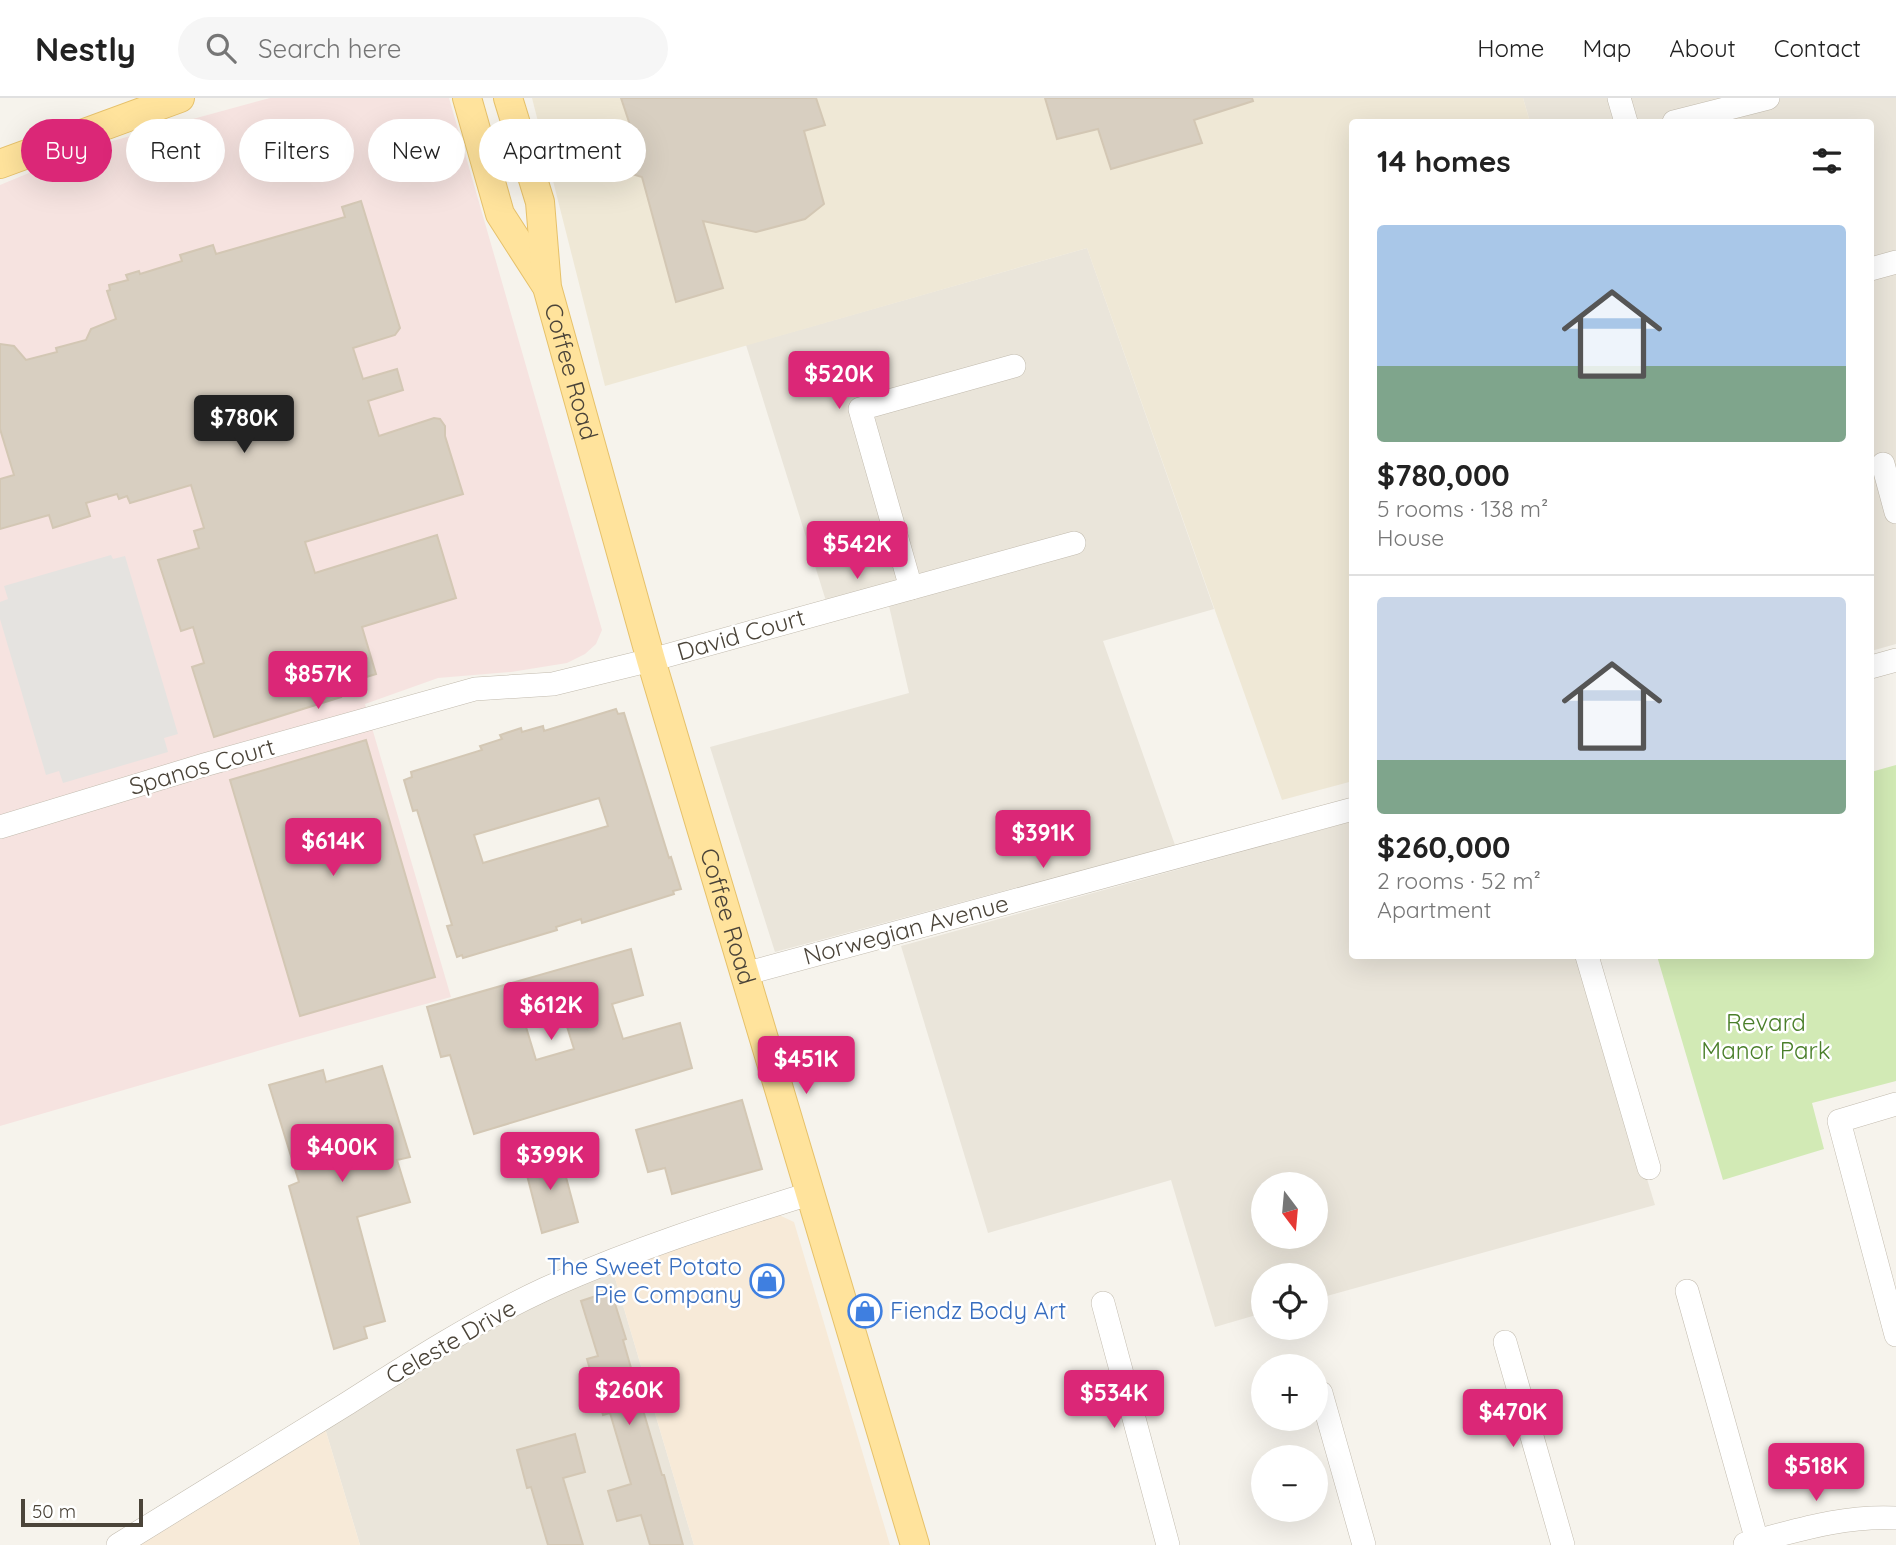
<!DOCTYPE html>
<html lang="en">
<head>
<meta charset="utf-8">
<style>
  body { margin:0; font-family:Quicksand,sans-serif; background:#f6f6f6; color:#222; height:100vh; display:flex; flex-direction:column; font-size:26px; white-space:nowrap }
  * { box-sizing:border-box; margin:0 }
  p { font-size:23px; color:#767676 }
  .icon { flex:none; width:38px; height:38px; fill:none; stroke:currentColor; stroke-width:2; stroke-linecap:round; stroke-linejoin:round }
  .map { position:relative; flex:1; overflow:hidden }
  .panel { position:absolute; left:1349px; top:21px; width:525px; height:840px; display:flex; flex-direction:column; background:#fff; border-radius:7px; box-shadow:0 7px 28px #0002 }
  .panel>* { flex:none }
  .top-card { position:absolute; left:21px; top:21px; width:665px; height:63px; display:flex; gap:14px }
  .needle { width:46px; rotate:164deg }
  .controls { position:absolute; left:1251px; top:1074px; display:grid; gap:14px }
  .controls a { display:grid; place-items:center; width:77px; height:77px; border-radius:50%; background:#fff; box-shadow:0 7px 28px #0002; font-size:35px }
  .scale { position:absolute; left:21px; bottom:18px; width:122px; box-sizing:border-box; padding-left:7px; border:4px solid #4b4439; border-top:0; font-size:19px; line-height:24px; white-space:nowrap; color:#4b4439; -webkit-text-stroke:5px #fff; paint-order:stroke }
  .price { position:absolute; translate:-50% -60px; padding:0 16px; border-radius:7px; background:#db2777; color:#fff; font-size:23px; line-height:46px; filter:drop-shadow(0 2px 4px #0008) }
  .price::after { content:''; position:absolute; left:50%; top:42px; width:21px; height:16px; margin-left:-10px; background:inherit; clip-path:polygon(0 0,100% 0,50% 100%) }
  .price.current { background:#222; color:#fff }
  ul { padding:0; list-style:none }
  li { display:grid; align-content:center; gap:14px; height:371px; padding:0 28px }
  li+li { border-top:2px solid #e0e0e0 }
  li span { display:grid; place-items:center; height:217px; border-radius:7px; color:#555 }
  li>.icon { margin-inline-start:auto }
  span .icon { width:126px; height:126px; fill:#fffc; stroke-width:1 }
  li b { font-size:30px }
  h2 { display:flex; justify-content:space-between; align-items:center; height:84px; padding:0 28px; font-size:30px }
  .pill { padding:0 24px; border-radius:32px; background:#fff; box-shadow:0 7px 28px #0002; font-size:24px; line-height:63px }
  .pill.current { background:#db2777; color:#fff }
  header { display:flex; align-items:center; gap:42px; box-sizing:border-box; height:98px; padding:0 35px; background:#fff; border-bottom:2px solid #e0e0e0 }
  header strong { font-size:33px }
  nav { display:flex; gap:38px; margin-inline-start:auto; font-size:24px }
  .search { width:490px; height:63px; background:#f6f6f6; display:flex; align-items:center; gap:18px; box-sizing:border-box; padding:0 24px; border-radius:38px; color:#767676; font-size:26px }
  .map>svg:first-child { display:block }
  .residential { fill:#eae5da; fill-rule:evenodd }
  .commercial { fill:#f7ead8 }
  .education { fill:#efe8d6 }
  .medical { fill:#f6e3e0 }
  .green { fill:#d2eab5 }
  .parking { fill:#e5e3e0 }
  .building { fill:#d8cfc1; stroke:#d3c7b4; stroke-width:2; fill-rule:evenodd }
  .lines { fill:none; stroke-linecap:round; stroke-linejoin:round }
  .minor-casing { stroke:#c2bbae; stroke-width:24 }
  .major-casing { stroke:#e6c16a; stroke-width:30 }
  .minor { stroke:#fff; stroke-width:23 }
  .major { stroke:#ffe39c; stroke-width:28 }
  .labels { text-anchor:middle; stroke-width:5; stroke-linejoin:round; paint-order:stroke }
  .street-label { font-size:24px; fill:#4b4439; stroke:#fff }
  .park-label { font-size:24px; fill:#4a7f2a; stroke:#fff }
  .shop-label { font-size:24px; fill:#366cbe; stroke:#fff; text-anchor:end }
</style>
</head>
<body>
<header>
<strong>Nestly</strong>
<div class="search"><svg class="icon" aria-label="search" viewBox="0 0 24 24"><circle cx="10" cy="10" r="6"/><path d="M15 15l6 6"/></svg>Search here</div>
<nav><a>Home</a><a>Map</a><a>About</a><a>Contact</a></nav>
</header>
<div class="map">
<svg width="1896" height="1447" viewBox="0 0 1896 1447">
  <rect width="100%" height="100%" fill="#f6f3ec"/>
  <g class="residential">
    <path d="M 1523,0 L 1896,0 L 1896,546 L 1871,553 L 1871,24 L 1530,24 Z"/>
    <path d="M 1087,150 L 1214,511 L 1103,543 L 1175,747 L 775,854 L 710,649 L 909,595 L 884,486 L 826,503 L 746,247 Z"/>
    <path d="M 1353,723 L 1353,858 L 1579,858 L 1655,1107 L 1316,1201 L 1316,1178 L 1264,1178 L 1263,1215 L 1215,1229 L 1171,1082 L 988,1135 L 901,848 ZM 1264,1087 L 1316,1087 L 1316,1139 L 1264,1139 Z"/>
    <path d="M 612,1170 L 694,1447 L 360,1447 L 324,1327 L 536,1202 Z"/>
  </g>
  <g class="commercial">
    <path d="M 779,1117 L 794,1124 L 890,1447 L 694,1447 L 612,1170 Z"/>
    <path d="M 324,1327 L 360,1447 L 131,1447 Z"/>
  </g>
  <path class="education" d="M 532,0 L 1523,0 L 1530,24 L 1353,24 L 1353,683 L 1282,702 L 1087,150 L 605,288 Z"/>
  <path class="medical" d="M 270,0 L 449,0 L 602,532 L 596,546 L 585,556 L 567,565 L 511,574 L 438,580 L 365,606 L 451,899 L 292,943 L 0,1028 L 0,87 L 94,48 Z"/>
  <path class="green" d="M 1896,667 L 1896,983 L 1812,1005 L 1824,1051 L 1723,1082 L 1657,858 L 1871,858 L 1871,674 Z"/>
  <path class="parking" d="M 111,457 L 113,461 L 125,458 L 178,636 L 164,640 L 168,654 L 63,685 L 59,673 L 46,677 L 0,521 L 0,504 L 8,501 L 4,488 Z"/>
  <g class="building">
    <path d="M 621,0 L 816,0 L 825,27 L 804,33 L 824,106 L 805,121 L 756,134 L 703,123 L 723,190 L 676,204 L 642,79 L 622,73 L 615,48 L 632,33 Z"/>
    <path d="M 1045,0 L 1252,0 L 1253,3 L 1194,22 L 1202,45 L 1111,71 L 1098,31 L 1057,41 Z"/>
    <path d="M 361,103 L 400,230 L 395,237 L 353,250 L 363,281 L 397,271 L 403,292 L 368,303 L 379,338 L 434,320 L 440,321 L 445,328 L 445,338 L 463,396 L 305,444 L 315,475 L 437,437 L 456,500 L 362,529 L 376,576 L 337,588 L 341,599 L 214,639 L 192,569 L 204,565 L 193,529 L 181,533 L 158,462 L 199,450 L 194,433 L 204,430 L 191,387 L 130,405 L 127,398 L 119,401 L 117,396 L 86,405 L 90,418 L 53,430 L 49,417 L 0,431 L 0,381 L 14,377 L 0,331 L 0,246 L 14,248 L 26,262 L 57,254 L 56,250 L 86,242 L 91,231 L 116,221 L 107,193 L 110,192 L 109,187 L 128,182 L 126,177 L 139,173 L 140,176 L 182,163 L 180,157 L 213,147 L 216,156 L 345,119 L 342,109 Z"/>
    <path d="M 616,611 L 618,616 L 624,615 L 669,760 L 671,759 L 681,791 L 673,793 L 674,796 L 582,825 L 581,821 L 556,829 L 557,832 L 463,860 L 462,857 L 457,859 L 447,828 L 452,827 L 417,712 L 413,713 L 404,682 L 412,679 L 411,674 L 482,652 L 480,648 L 502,641 L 500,637 L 521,630 L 522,634 L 543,628 L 544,633 ZM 599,700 L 608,728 L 483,765 L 474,737 Z"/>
    <path d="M 366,642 L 435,879 L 300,918 L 230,682 Z"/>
    <path d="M 631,851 L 643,897 L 612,906 L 623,941 L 680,925 L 692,970 L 474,1036 L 450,957 L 441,959 L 427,909 ZM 564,919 L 574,951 L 536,962 L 526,929 Z"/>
    <path d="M 382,968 L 410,1059 L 397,1062 L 410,1104 L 357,1119 L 385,1223 L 364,1229 L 367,1240 L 334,1251 L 289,1088 L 299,1084 L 269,987 L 323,972 L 326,984 Z"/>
    <path d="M 742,1002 L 762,1071 L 672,1096 L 665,1070 L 648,1074 L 636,1032 Z"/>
    <path d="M 559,1053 L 578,1124 L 542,1135 L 523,1062 Z"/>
    <path d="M 611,1193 L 626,1241 L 623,1242 L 643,1312 L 662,1377 L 664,1377 L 683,1447 L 650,1447 L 641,1417 L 617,1423 L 608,1393 L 631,1386 L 610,1315 L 603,1317 L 587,1261 L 598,1258 L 581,1203 Z"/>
    <path d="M 575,1336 L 585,1374 L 563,1380 L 583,1447 L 548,1447 L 531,1389 L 527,1390 L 517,1352 Z"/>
  </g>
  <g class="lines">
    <defs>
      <g id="minor">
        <path d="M 1619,0 L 1626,24"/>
        <path d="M 1674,24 L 1768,0"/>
        <path d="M 1871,171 L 1896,164"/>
        <path d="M 1883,366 L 1896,414"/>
        <path d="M 911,490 L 860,311 L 1014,268"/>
        <path d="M 1871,569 L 1896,562"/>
        <path d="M 0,729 L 204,667 L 475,591 L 553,586 L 651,562 L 1074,445"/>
        <path d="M 1587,858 L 1649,1070"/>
        <path d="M 744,876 L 1353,711"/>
        <path d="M 1896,1006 L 1839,1023 L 1896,1237"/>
        <path d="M 1687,1193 L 1757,1443"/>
        <path d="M 1103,1205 L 1168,1447"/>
        <path d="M 1505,1244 L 1563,1447"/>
        <path d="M 1321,1295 L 1364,1447"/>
        <path d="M 1745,1446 C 1795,1433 1844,1417 1896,1420"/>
        <path d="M 118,1447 C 195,1400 271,1352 348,1305 C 412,1264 476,1223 545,1191 C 631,1152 719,1124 809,1096"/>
      </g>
      <g id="major">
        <path d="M 467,0 L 500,116 L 545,186"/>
        <path id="s1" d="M 508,0 L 540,104 L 547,189 L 651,562 L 915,1447"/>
        <path d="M 0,66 L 180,0"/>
      </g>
    </defs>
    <use href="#minor" class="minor-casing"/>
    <use href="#major" class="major-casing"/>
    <use href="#minor" class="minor"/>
    <use href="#major" class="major"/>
  </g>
  <defs>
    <symbol id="shop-ring" viewBox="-11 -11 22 22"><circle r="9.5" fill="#fff" stroke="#3f7fe0" stroke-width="1.5"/><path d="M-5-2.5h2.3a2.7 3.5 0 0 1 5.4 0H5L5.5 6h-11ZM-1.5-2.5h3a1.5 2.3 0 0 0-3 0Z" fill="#3f7fe0"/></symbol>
  </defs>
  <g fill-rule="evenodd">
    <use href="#shop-ring" x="748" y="1164" width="38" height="38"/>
    <use href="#shop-ring" x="846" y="1194" width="38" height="38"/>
  </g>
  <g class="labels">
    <g class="street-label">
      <text dy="8" stroke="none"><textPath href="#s1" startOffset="282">Coffee Road</textPath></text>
      <text transform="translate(741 537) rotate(-16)" y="8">David Court</text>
      <text transform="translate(202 669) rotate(-16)" y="8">Spanos Court</text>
      <text dy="8" stroke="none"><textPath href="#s1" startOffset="849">Coffee Road</textPath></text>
      <text transform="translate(906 832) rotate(-15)" y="8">Norwegian Avenue</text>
      <text transform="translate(451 1244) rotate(-30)" y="8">Celeste Drive</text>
    </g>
    <g class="park-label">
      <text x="1766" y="933">Revard<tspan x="1766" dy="28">Manor Park</tspan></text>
    </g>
    <g class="shop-label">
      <text x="742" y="1177">The Sweet Potato<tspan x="742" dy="28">Pie Company</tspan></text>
      <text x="890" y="1221" text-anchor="start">Fiendz Body Art</text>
    </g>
  </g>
</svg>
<div class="controls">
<a><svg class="needle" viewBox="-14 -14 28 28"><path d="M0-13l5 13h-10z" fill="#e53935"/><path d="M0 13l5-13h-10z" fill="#767676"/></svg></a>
<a><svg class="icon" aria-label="locate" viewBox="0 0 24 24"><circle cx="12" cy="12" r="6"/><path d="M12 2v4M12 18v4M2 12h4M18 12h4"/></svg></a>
<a>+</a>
<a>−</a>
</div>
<div class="scale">50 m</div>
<b class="price" style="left:839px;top:313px">$520K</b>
<b class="price current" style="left:244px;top:357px">$780K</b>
<b class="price" style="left:857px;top:483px">$542K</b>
<b class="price" style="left:318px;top:613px">$857K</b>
<b class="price" style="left:1043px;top:772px">$391K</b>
<b class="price" style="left:333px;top:780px">$614K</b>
<b class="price" style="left:551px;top:944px">$612K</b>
<b class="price" style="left:806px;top:998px">$451K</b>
<b class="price" style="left:342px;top:1086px">$400K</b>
<b class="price" style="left:550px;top:1094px">$399K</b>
<b class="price" style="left:629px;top:1329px">$260K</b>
<b class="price" style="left:1114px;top:1332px">$534K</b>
<b class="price" style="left:1513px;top:1351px">$470K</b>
<b class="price" style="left:1816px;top:1405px">$518K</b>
<div class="top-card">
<a class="pill current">Buy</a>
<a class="pill">Rent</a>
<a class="pill">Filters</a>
<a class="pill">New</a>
<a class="pill">Apartment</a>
</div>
<section class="panel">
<h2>14 homes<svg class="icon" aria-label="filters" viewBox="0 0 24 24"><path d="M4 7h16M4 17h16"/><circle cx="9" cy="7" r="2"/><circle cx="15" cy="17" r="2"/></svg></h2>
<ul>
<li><span style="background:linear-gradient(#a9c7e8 65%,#7fa58c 0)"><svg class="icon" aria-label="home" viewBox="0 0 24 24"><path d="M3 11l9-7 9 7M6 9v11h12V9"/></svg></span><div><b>$780,000</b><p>5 rooms · 138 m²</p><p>House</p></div></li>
<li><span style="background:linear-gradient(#c9d6e8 75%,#7fa58c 0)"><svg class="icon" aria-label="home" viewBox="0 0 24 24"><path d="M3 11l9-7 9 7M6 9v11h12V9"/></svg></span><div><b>$260,000</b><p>2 rooms · 52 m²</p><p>Apartment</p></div></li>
</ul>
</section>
</div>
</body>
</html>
